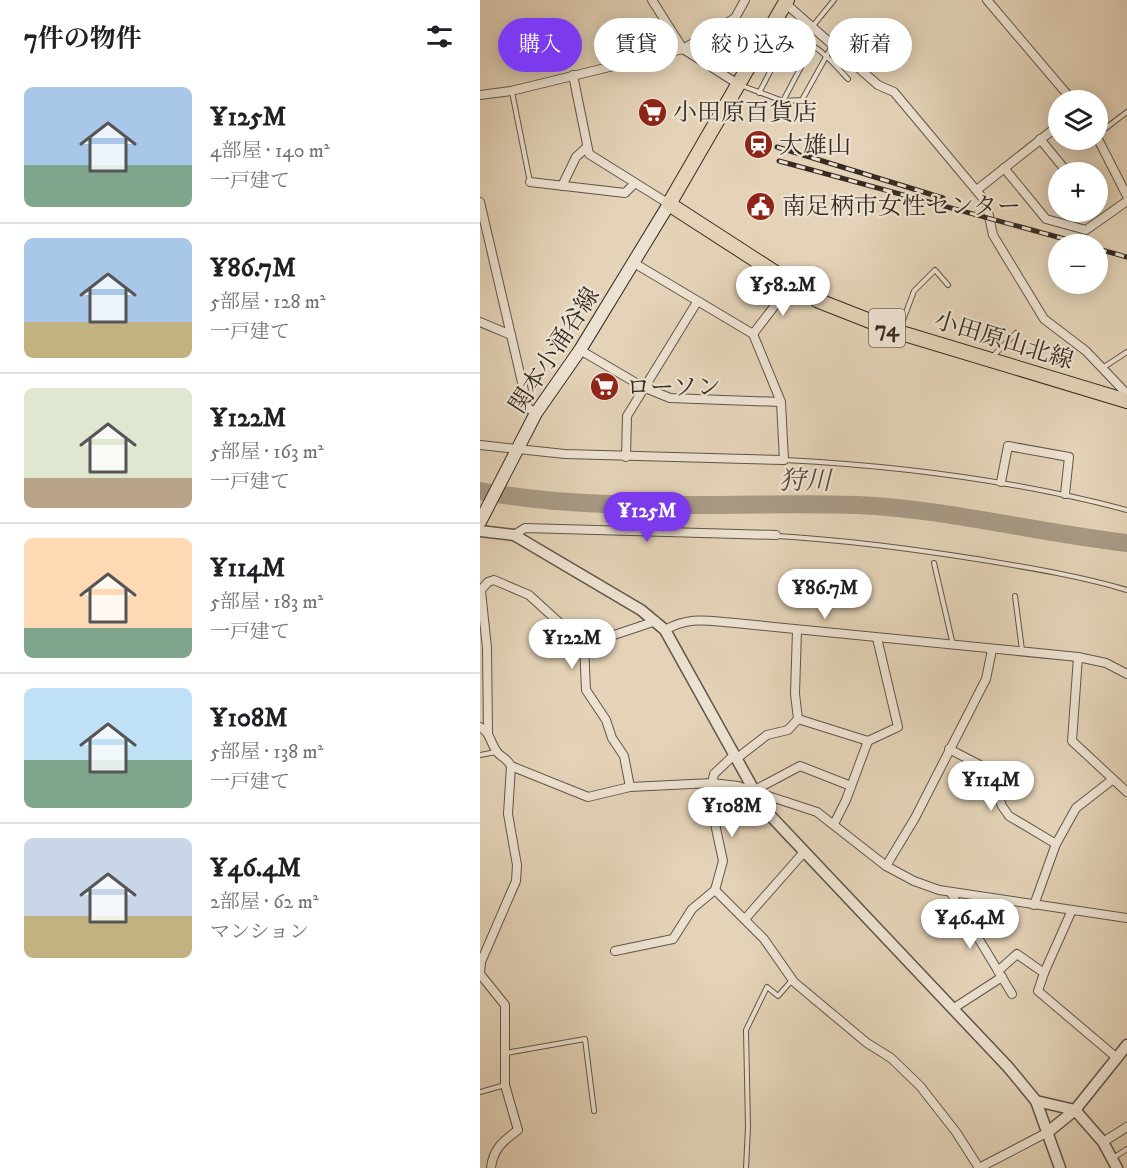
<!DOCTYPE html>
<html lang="ja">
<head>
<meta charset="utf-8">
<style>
  body { margin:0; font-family:"IM FELL DW Pica","Noto Serif JP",serif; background:#f6f6f6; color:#202124; height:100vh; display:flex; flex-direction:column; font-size:22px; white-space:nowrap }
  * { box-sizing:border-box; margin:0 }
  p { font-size:20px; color:#757577 }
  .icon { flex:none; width:33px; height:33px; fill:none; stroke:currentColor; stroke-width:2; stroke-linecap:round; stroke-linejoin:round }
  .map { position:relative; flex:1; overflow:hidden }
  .side { display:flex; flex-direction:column; background:#fff; width:480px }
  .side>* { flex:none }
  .banner { position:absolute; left:18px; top:18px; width:538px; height:54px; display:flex; gap:12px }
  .fabs { position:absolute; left:568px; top:90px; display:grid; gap:12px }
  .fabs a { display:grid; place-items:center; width:60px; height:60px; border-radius:50%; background:#fff; box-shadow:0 3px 15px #0003; font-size:30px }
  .price { position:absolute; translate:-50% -51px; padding:0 14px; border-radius:21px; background:#fff; color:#222; font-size:20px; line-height:39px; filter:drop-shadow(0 2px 3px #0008) }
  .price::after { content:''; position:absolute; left:50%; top:36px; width:18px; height:14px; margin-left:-9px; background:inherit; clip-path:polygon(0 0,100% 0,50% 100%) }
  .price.current { background:#7c3aed; color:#fff }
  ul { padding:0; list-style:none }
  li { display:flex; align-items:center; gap:18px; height:150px; padding:0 24px }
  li+li { border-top:2px solid #e0e0e0 }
  li span { display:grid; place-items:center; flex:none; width:168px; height:120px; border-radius:9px; color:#555 }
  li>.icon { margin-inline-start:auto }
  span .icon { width:72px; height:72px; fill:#fffc; stroke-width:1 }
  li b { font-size:26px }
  h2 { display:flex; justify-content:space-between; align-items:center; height:72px; padding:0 24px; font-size:26px }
  .chip { padding:0 21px; border-radius:27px; background:#fff; box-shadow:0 3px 15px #0003; font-size:21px; line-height:54px }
  .chip.current { background:#7c3aed; color:#fff }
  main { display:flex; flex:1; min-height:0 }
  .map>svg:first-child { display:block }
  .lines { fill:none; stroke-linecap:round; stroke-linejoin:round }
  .river { stroke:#a89a85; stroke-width:18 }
  .service-casing { stroke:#615548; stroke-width:6 }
  .minor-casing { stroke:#615548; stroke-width:10 }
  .tertiary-casing { stroke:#615548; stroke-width:13 }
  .secondary-casing { stroke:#352b22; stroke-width:14 }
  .primary-casing { stroke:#352b22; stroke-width:16 }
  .service { stroke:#ede2d1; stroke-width:4 }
  .minor { stroke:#ede2d1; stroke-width:8 }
  .tertiary { stroke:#ede2d1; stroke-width:10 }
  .secondary { stroke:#ede2d1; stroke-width:12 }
  .primary { stroke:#e4d3b8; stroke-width:14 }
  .rail-casing { stroke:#352b22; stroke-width:5 }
  .rail { stroke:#ede2d1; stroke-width:3; stroke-dasharray:9; stroke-linecap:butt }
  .labels { text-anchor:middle; stroke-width:4.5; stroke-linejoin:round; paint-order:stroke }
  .shield { fill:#ede2d1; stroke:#6c6256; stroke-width:1.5 }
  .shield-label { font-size:22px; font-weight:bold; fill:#352b22 }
  .poi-label { font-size:24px; fill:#352b22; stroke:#ede2d1; text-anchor:start }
  .street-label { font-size:24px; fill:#352b22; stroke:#ede2d1 }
  .water-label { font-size:26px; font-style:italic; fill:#584c40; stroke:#ede2d1 }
</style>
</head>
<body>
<main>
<section class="side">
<h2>7件の物件<svg class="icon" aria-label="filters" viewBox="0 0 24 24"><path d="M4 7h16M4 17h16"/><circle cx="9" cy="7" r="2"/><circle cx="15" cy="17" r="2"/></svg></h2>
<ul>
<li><span style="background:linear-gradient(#a9c7e8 65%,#7fa58c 0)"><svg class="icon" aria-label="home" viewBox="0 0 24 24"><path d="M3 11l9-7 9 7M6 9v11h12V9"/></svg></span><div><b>¥125M</b><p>4部屋 · 140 m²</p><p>一戸建て</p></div></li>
<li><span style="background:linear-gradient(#a9c7e8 70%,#c2b280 0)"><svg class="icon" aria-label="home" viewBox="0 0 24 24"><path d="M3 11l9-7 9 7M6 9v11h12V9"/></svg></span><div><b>¥86.7M</b><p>5部屋 · 128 m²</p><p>一戸建て</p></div></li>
<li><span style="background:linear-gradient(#dfe7d0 75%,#b9a48a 0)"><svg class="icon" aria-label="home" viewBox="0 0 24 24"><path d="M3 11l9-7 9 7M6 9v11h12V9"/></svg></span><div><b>¥122M</b><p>5部屋 · 163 m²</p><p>一戸建て</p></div></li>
<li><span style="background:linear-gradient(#ffd9b3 75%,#7fa58c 0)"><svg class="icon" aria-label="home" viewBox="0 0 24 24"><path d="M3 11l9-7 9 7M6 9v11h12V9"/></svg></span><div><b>¥114M</b><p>5部屋 · 183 m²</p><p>一戸建て</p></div></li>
<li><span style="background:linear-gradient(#bfe0f5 60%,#7fa58c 0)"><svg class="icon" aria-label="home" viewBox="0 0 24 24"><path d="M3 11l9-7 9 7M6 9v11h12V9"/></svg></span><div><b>¥108M</b><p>5部屋 · 138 m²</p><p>一戸建て</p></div></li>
<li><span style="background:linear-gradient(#c9d6e8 65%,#c2b280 0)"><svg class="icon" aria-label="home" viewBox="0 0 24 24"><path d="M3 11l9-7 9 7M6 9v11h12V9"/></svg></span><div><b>¥46.4M</b><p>2部屋 · 62 m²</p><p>マンション</p></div></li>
</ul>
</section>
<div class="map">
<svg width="647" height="1168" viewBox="0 0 647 1168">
  <rect width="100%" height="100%" fill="#e4d3b8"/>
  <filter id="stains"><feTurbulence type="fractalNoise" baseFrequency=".00333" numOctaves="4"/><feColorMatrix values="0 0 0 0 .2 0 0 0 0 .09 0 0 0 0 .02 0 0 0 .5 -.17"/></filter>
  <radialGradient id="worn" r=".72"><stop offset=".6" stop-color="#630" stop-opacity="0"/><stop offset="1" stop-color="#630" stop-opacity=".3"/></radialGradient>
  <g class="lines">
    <path class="river" d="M 0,491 C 124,514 251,501 377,505 C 468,509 557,533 647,543"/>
    <defs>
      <g id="service">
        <path d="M 332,27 L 354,0"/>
        <path d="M 260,85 L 303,101 L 322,100 L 352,46"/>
        <path d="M 32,92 L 50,182"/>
        <path d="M 279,93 L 306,41 C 331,34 353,63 368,79"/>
        <path d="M 303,101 L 332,46"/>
        <path d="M 618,134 L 647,112"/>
        <path d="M 419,331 L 434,291 L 455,270 L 468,285"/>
        <path d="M 512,357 L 536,333"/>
        <path d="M 624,367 L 647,352"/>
        <path d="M 305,460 C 422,466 534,480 647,510"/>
        <path d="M 297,536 C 366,540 434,549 503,560 C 551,568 600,576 647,590"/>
        <path d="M 454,563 L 473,645"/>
        <path d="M 535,596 L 542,650"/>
        <path d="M 0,755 L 16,752"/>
        <path d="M 26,1053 L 105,1039 L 114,1111"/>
        <path d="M 0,1092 L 25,1085"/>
        <path d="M 633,1158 L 647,1149"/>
        <path d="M 266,1168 L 268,1127 L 266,1030 L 287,987 L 298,996 L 313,979"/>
      </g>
      <g id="minor">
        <path d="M 172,0 L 203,49 L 258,84"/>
        <path d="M 507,0 L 592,100"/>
        <path d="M 305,3 L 398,85 L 414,92 L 506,202 L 513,235 L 564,319 L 606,351 L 647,394"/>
        <path d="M 93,75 L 109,154 L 189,204"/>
        <path d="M 0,95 L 31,91 L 203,49 L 255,18 L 265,0"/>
        <path d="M 560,139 L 587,172"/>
        <path d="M 618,139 L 647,196"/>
        <path d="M 524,168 L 566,219 L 606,230 L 647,201"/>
        <path d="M 50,182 L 145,193 L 155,183"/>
        <path d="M 82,186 L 96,157 L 107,147"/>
        <path d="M 498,189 L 579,125"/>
        <path d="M 0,202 L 48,408 L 56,413"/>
        <path d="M 0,322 L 31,335"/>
        <path d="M 273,334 L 312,283"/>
        <path d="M 100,350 L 163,387 L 190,398 L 301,402"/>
        <path d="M 0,445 L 85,454 L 304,460 L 301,402 L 273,334 L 154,263"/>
        <path d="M 146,457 L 147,416 L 217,302"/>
        <path d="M 521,482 L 528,446 L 589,457 L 585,494"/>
        <path d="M 34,535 L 45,528 L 296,535"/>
        <path d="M 0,591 L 8,582 L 14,580 L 49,595 L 104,645 L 106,690 L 126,720 L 132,738 L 144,756 L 150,787"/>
        <path d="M 1,591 L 7,648 L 8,733"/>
        <path d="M 185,630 C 210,616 227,621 255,623 L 598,657 L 626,663 L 647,674"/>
        <path d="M 317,630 L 315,694 L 318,719"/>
        <path d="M 104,645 L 176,621"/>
        <path d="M 598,657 L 592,741 L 647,792"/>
        <path d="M 0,727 C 11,733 10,743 17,752 C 22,758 27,758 31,766 L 108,797 L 150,787 L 232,783 L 258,786 L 337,812 L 406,866 L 434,881 L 459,890 L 647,918"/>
        <path d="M 469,749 L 500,765 L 511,778 L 522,806 L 529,816 L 576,844"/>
        <path d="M 256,759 L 287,735 L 308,730 L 318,719 L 388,741 L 418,727 L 397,638"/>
        <path d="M 273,791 L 320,766 L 371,786"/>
        <path d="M 354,824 L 366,800 L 388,741"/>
        <path d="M 406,866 L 435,818 L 506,679 L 512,650"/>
        <path d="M 235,890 L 243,861 L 234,819 L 232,783 L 234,774 L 254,755"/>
        <path d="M 471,893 L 532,994"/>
        <path d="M 554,905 L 576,844 L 596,808 L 632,780"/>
        <path d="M 265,919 L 324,852"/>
        <path d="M 135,951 L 193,939 L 212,909 L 235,890 L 284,939 L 314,982 L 387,1043 L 411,1058 L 440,1086 L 476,1132 L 499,1168"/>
        <path d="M 518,971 L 537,954 L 564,973 L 558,991 L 637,1058"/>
        <path d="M 564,973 L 592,910"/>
        <path d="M 474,1008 L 522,977"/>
        <path d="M 623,1142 L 647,1127"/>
        <path d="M 11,1168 C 13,1149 23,1141 38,1130 L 25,1085 L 25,1005 L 0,974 L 1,962 L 36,881 L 37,865 L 28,814 L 31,766"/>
        <path d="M 499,1168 L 568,1132"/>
      </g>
      <g id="tertiary">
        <path d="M 0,531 L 34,535 L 161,610 L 185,630 L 285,810 L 528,1067 L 556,1101 L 580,1168"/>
        <path d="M 556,1101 L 595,1110 L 623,1142 L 637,1168"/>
        <path d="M 568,1132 L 595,1110 L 647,1045"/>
      </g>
      <path id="secondary" d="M 0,522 L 56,413 L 100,350 L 189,204"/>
      <path id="primary" d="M 307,0 L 189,204 L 339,301 L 418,332 L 647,401"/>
    </defs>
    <use href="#service" class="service-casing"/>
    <use href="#minor" class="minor-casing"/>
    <use href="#tertiary" class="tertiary-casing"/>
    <use href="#secondary" class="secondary-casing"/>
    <use href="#primary" class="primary-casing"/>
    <use href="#service" class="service"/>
    <use href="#minor" class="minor"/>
    <use href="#tertiary" class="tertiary"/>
    <use href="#secondary" class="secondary"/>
    <use href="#primary" class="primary"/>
    <defs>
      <g id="rail">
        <path d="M 297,147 L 463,198"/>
        <path d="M 299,161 L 603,244"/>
        <path d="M 618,249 L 647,257"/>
      </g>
    </defs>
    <use href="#rail" class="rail-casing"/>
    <use href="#rail" class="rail"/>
  </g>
  <defs>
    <symbol id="supermarket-disc" viewBox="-11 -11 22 22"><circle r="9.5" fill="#8f2418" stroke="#ede2d1"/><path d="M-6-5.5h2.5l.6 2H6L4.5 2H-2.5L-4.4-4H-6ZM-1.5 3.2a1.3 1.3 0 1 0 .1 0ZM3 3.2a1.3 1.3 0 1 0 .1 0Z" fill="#fff"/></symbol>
    <symbol id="station-disc" viewBox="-11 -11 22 22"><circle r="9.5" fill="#8f2418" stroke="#ede2d1"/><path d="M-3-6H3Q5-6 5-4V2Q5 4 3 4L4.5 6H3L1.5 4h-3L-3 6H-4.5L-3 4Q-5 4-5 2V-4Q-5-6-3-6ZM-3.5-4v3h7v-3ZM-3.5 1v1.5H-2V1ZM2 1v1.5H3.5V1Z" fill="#fff"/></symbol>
    <symbol id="civic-disc" viewBox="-11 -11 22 22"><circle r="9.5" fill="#8f2418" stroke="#ede2d1"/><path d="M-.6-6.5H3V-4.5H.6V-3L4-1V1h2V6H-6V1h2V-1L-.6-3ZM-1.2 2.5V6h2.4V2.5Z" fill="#fff"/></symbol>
  </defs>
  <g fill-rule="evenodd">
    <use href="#supermarket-disc" x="156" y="96" width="33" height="33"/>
    <use href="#station-disc" x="262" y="128" width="33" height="33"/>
    <use href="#civic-disc" x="264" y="190" width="33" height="33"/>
    <use href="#supermarket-disc" x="108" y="370" width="33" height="33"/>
  </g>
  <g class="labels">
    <rect class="shield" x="389" y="309" width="36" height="38" rx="4.5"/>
    <g class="shield-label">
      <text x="407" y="336">74</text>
    </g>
    <g class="poi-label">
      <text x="193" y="120">小田原百貨店</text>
      <text x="299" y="153">大雄山</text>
      <text x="302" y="214">南足柄市女性センター</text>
      <text x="146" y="395">ローソン</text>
    </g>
    <g class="street-label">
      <text transform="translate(524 340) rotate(17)" y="8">小田原山北線</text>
      <text transform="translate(74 350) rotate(-57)" y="8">関本小涌谷線</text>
    </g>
    <g class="water-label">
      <text x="325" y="489">狩川</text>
    </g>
  </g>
  <rect width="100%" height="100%" filter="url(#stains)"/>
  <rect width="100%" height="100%" fill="url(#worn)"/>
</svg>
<div class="fabs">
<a><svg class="icon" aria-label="layers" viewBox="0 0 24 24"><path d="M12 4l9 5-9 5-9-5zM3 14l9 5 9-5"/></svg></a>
<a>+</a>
<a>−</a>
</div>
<b class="price" style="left:303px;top:317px">¥58.2M</b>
<b class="price current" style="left:167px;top:543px">¥125M</b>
<b class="price" style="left:345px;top:620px">¥86.7M</b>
<b class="price" style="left:92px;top:670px">¥122M</b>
<b class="price" style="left:511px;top:812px">¥114M</b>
<b class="price" style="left:252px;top:838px">¥108M</b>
<b class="price" style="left:490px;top:950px">¥46.4M</b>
<div class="banner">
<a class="chip current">購入</a>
<a class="chip">賃貸</a>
<a class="chip">絞り込み</a>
<a class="chip">新着</a>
</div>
</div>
</main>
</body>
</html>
